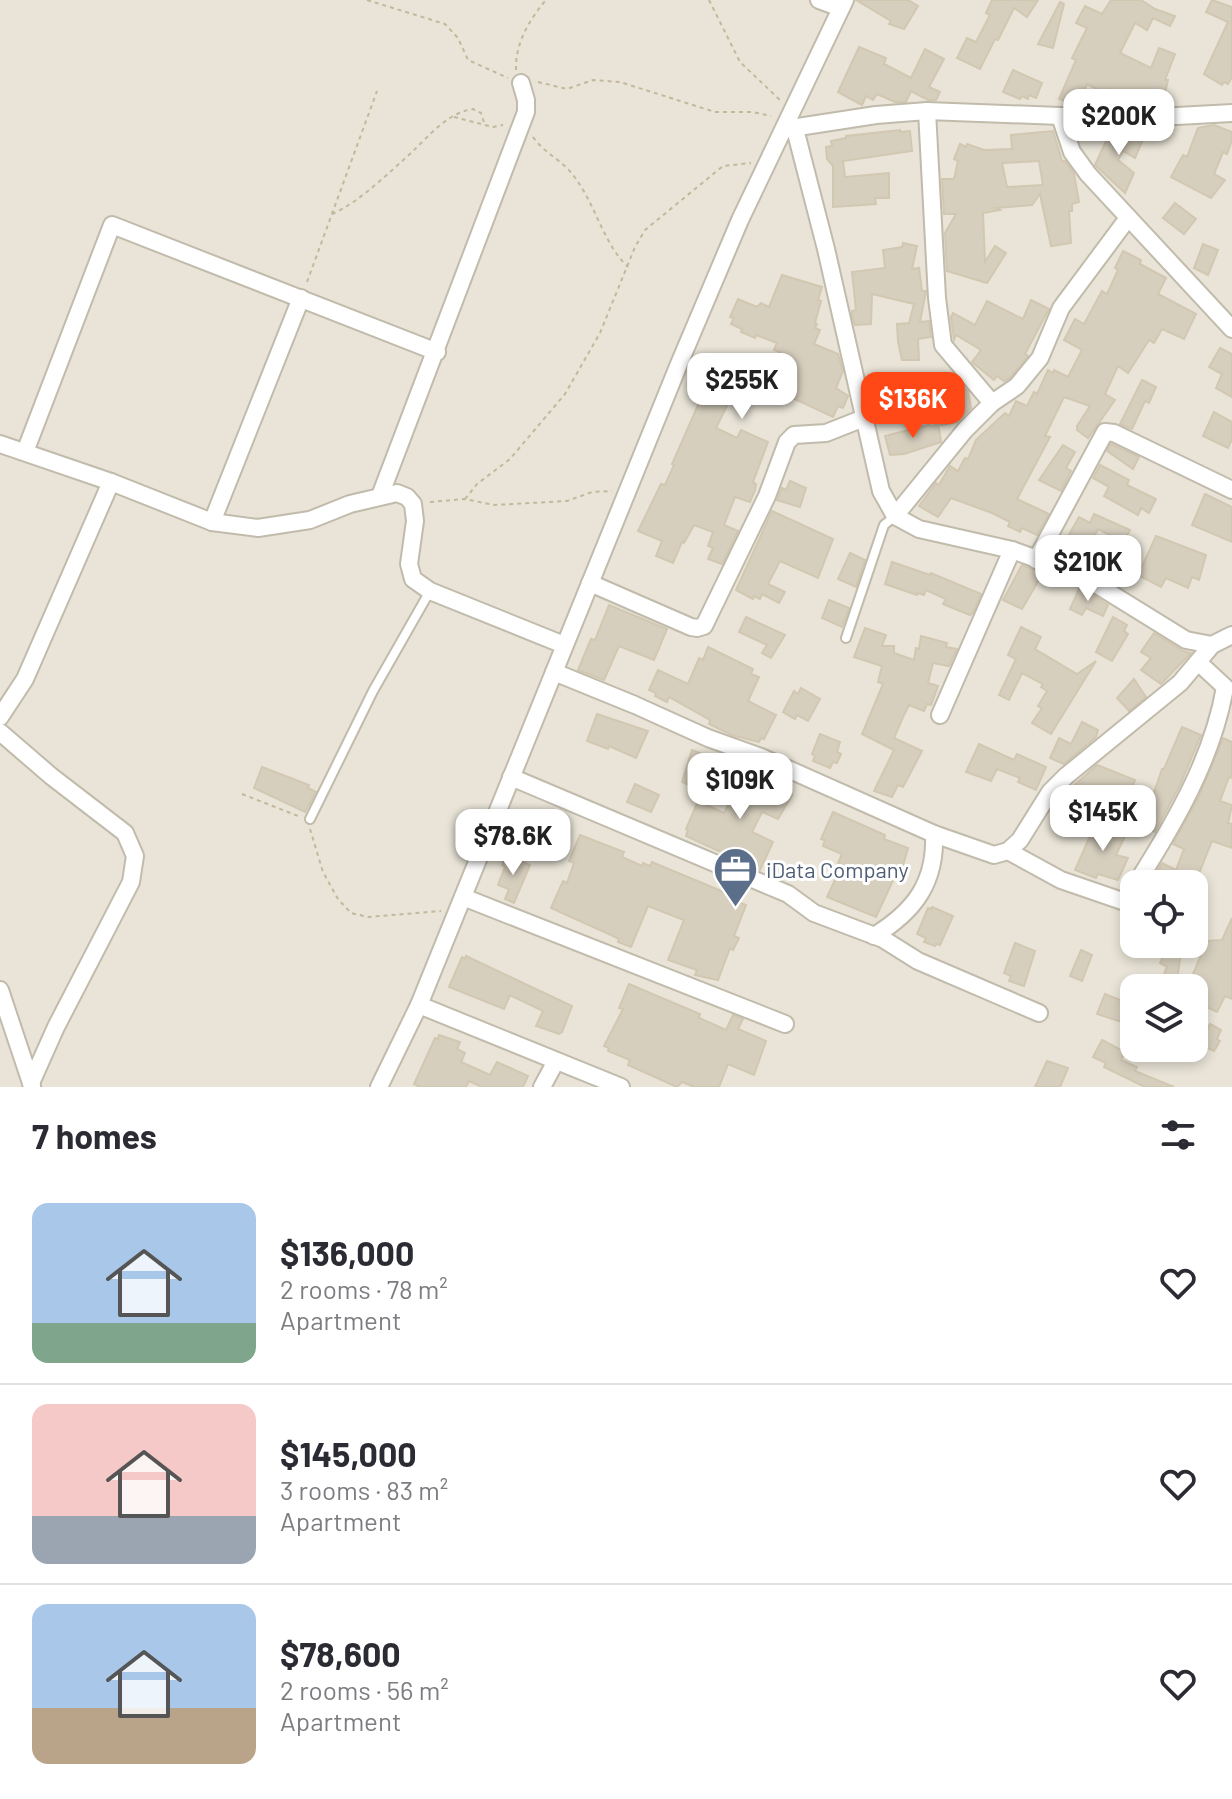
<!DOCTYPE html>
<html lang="en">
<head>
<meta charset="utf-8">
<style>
  body { margin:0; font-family:Barlow,sans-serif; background:#f7f7f7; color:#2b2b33; height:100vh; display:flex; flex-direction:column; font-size:30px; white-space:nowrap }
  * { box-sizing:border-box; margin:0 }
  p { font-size:26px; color:#7c7c81 }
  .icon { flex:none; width:44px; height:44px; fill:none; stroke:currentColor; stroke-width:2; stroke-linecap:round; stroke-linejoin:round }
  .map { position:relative; height:1087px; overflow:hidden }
  .drawer { display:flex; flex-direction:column; background:#fff; flex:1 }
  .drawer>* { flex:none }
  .tools { position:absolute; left:1120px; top:870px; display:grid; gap:16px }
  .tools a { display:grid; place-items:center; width:88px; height:88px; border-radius:16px; background:#fff; box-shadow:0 4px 12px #0003; font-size:40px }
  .price { position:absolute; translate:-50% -68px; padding:0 18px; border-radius:16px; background:#fff; color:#222; font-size:26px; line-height:52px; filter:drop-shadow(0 2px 4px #0008) }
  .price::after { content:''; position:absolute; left:50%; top:48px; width:24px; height:18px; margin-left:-12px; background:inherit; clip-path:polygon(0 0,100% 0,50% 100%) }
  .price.on { background:#ff4816; color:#fff }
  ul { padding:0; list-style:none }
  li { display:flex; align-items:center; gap:24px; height:200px; padding:0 32px }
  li+li { border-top:2px solid #e1e1e2 }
  li span { display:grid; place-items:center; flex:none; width:224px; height:160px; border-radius:16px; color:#555 }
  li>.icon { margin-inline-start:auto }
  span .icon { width:96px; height:96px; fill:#fffc; stroke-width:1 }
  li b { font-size:34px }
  h2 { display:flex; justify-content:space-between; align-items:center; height:96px; padding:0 32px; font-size:34px }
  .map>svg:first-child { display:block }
  .residential { fill:#e9e4d7; fill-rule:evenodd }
  .building { fill:#d7cfbe; stroke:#d2c7b1; stroke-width:2; fill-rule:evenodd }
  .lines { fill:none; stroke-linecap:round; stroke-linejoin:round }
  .lane-casing { stroke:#c1bbab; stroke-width:12 }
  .street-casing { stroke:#c1bbab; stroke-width:20 }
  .path { stroke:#c3b89c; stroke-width:2; stroke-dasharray:4 4; stroke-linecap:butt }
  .lane { stroke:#fff; stroke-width:8 }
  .street { stroke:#fff; stroke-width:16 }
  .labels { text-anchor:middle; stroke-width:6; stroke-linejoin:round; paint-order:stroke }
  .service-label { font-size:22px; fill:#4e5e75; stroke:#fff; text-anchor:start }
</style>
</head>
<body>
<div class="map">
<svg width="1232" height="1087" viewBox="0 0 1232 1087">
  <rect width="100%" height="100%" fill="#f5f2e9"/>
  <path class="residential" d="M 0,0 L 1232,0 L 1232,1087 L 0,1087 ZM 1134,884 L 1194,884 L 1194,944 L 1134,944 ZM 1134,988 L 1194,988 L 1194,1048 L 1134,1048 Z"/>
  <g class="building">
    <path d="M 856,0 L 908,0 L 918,6 L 904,29 L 889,24 L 891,21 Z"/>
    <path d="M 992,0 L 1038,0 L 1027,17 L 1014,8 L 998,40 L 995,39 L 980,69 L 957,58 L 967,38 L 976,42 L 990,15 L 986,13 Z"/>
    <path d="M 1111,0 L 1141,0 L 1155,9 L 1175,16 L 1170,26 L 1153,18 L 1147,30 L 1135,23 L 1120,53 L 1151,68 L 1159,48 L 1175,54 L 1165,80 L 1168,80 L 1165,93 L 1159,92 L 1156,105 L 1135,100 L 1110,89 L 1107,94 L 1087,84 L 1078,105 L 1059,99 L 1076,60 L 1072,58 L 1087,28 L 1076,23 L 1085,6 L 1102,14 Z"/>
    <path d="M 1212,0 L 1232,7 L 1232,77 L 1228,84 L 1224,82 L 1222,85 L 1204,74 L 1228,22 L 1206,12 Z"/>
    <path d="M 1060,2 L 1064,4 L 1053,48 L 1038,44 Z"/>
    <path d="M 859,47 L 886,58 L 884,64 L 911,78 L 925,49 L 944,59 L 929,87 L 940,92 L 936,100 L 928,100 L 911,91 L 906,102 L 895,102 L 877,94 L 873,100 L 866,96 L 862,105 L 838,92 Z"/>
    <path d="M 1013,70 L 1042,83 L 1036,98 L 1029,95 L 1028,99 L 1022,96 L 1020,99 L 1003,92 Z"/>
    <path d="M 1214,125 L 1232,132 L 1232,140 L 1227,154 L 1223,152 L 1214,174 L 1225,180 L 1211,198 L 1171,177 L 1183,155 L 1187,157 L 1198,128 Z"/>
    <path d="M 1112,128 L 1128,135 L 1130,131 L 1144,137 L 1135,158 L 1123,151 L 1118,160 L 1134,173 L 1125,193 L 1095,165 Z"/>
    <path d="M 900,130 L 900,132 L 910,131 L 912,151 L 843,161 L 845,177 L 889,173 L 889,198 L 875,198 L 876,204 L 833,207 L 833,166 L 827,159 L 826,147 L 832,146 L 831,141 L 846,138 L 846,136 Z"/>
    <path d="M 1053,131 L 1062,161 L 1065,161 L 1074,174 L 1079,202 L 1072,204 L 1072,211 L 1069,211 L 1071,243 L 1051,246 L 1040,194 L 1032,205 L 996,208 L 1000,210 L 983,213 L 985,262 L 995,246 L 1006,253 L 987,283 L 947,271 L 945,233 L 956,214 L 944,214 L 942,179 L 954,179 L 958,161 L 954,159 L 960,144 L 966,147 L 967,144 L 984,150 L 1012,149 L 1011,135 ZM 1039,161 L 1043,185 L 1007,187 L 1002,163 Z"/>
    <path d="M 1175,203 L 1196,219 L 1184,234 L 1163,218 Z"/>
    <path d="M 903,243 L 917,246 L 912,269 L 919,268 L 922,291 L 926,291 L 920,322 L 929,321 L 931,337 L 918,339 L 919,360 L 902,360 L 898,341 L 897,324 L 909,323 L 914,304 L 872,294 L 871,324 L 855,325 L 852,315 L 852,311 L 856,310 L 852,272 L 885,268 L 883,250 L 902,247 Z"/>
    <path d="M 1203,244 L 1218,250 L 1208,275 L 1194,268 Z"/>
    <path d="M 1123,251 L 1141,260 L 1140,264 L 1166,278 L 1158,294 L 1196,314 L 1184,339 L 1162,329 L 1154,343 L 1149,340 L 1128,373 L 1118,366 L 1105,394 L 1115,400 L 1088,438 L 1077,430 L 1077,426 L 1090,406 L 1064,397 L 1045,436 L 1050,437 L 1017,499 L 1049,514 L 1037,535 L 1022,528 L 1020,532 L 1008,526 L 1010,522 L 992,513 L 951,498 L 938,517 L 919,506 L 936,483 L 939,485 L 950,466 L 958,471 L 965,458 L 968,459 L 976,440 L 1005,413 L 1009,416 L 1016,401 L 1027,406 L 1034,392 L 1037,394 L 1048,370 L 1053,373 L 1054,370 L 1068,377 L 1082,350 L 1064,340 L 1075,319 L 1084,324 L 1102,291 L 1107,294 L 1118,270 L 1115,268 Z"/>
    <path d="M 782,275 L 822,287 L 818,300 L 821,301 L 815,323 L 817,324 L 815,328 L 820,330 L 814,344 L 838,354 L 843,371 L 836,388 L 848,396 L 843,408 L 838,406 L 833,417 L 780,392 L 776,400 L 742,383 L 741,387 L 737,385 L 716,428 L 737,438 L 741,430 L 768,442 L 753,482 L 756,484 L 755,490 L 750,502 L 735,497 L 724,525 L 738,531 L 722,564 L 708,559 L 713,548 L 708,546 L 713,532 L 694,525 L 684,543 L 682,542 L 673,563 L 656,556 L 662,541 L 638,531 L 661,484 L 665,485 L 674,465 L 672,464 L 699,403 L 695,401 L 716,354 L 766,380 L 780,352 L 774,350 L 777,343 L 756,335 L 755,338 L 741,332 L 742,329 L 731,324 L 734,318 L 730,317 L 738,299 L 757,307 L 761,303 L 769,307 Z"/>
    <path d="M 1031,300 L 1049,309 L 1025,354 L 1028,356 L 1010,378 L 1004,381 L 997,376 L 994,380 L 972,362 L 981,350 L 956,335 L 954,340 L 951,317 L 953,313 L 975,325 L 987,301 L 1023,319 Z"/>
    <path d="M 1220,348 L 1232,354 L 1232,397 L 1216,388 L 1222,374 L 1209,367 Z"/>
    <path d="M 1142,380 L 1156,387 L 1149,403 L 1145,401 L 1132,429 L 1120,424 Z"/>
    <path d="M 904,382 L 941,396 L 940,386 L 960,383 L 968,392 L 971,408 L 957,422 L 937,426 L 888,392 L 894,384 L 906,392 Z"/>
    <path d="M 1214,412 L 1232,422 L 1232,439 L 1228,448 L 1203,436 Z"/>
    <path d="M 929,425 L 939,428 L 941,442 L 904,454 L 890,455 L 885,436 Z"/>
    <path d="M 1111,444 L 1139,457 L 1133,469 L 1107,451 Z"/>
    <path d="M 1063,445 L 1075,452 L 1066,468 L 1071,471 L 1061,491 L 1039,480 Z"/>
    <path d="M 1100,465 L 1129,480 L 1127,485 L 1156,499 L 1149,513 L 1141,508 L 1138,515 L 1104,496 L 1109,487 L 1093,478 Z"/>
    <path d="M 790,481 L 806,488 L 800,507 L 777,500 L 782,488 L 786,490 Z"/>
    <path d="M 1205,494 L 1232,507 L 1232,542 L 1192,525 Z"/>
    <path d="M 772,511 L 833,539 L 818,578 L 780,561 L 768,584 L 785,592 L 779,603 L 762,594 L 760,599 L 754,596 L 753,599 L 736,590 Z"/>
    <path d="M 1094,514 L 1130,530 L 1124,542 L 1098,529 L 1083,556 L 1062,547 L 1079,517 L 1090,523 Z"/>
    <path d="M 1156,536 L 1206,555 L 1199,580 L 1192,577 L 1188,588 L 1166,578 L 1161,587 L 1138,575 Z"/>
    <path d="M 850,553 L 865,560 L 856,587 L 838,579 Z"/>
    <path d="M 892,562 L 930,575 L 931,573 L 981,594 L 973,613 L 970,615 L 943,604 L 946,599 L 926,590 L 924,595 L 918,593 L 917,595 L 885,584 Z"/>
    <path d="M 1022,565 L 1043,573 L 1022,609 L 1003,600 Z"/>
    <path d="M 1080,587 L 1108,605 L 1103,616 L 1086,608 L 1082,615 L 1070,609 Z"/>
    <path d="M 829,600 L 849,608 L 842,627 L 822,618 Z"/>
    <path d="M 609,605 L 667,629 L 654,660 L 619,646 L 604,680 L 578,670 L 591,639 L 595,640 Z"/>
    <path d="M 746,617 L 785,635 L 771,658 L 762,653 L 767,645 L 739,632 Z"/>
    <path d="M 1113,617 L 1127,625 L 1124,631 L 1128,634 L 1112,661 L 1096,652 Z"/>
    <path d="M 1021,627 L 1041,637 L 1035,649 L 1077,674 L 1096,661 L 1051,734 L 1032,723 L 1042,708 L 1038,706 L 1047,691 L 1041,687 L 1043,684 L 1022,673 L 1009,700 L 999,695 L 1016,659 L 1008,655 Z"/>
    <path d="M 865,628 L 886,635 L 882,646 L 894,646 L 894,653 L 914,660 L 916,648 L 919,649 L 921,636 L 947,643 L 946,647 L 957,649 L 949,666 L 933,663 L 928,683 L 938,686 L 931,705 L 927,704 L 924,711 L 909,705 L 903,717 L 894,738 L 922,751 L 903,787 L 898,785 L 892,797 L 874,791 L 894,750 L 862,734 L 883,684 L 878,682 L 882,666 L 854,657 Z"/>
    <path d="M 1154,633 L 1183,651 L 1191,653 L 1161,684 L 1141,670 L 1151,658 L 1141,652 Z"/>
    <path d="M 708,647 L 753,669 L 751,674 L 759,677 L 748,701 L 776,715 L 764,739 L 761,738 L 759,742 L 732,735 L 709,724 L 710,720 L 669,697 L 667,702 L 655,696 L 656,693 L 649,690 L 658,670 L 688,684 L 699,658 L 703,660 Z"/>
    <path d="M 1134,679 L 1146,697 L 1129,711 L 1117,698 Z"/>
    <path d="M 801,688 L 820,699 L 808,721 L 797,715 L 795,719 L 783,712 L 794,691 L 798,694 Z"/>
    <path d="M 597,714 L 648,731 L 636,758 L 609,746 L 608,749 L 587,741 Z"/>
    <path d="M 1082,722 L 1098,730 L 1096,737 L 1064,764 L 1050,758 L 1059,738 L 1071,744 Z"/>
    <path d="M 1182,727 L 1201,735 L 1180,785 L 1155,832 L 1123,820 L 1133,797 L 1150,804 L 1162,769 L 1164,769 Z"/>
    <path d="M 820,734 L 840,742 L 837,752 L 841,754 L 837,763 L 833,762 L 830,768 L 813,761 L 815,756 L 812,754 Z"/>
    <path d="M 1223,738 L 1232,742 L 1232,778 L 1229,777 L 1220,801 L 1232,805 L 1228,823 L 1232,824 L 1232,848 L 1212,841 L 1194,886 L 1194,884 L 1174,884 L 1155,875 L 1162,863 L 1176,870 L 1184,849 L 1173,844 L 1200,794 Z"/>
    <path d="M 979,744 L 1014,760 L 1017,754 L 1046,767 L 1036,790 L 1018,782 L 1020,778 L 997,769 L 991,781 L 966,772 Z"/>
    <path d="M 692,750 L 710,757 L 696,788 L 682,782 Z"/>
    <path d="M 1097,765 L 1135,780 L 1125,803 L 1108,796 L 1103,803 L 1080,793 L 1079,796 L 1068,791 Z"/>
    <path d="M 262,767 L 309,785 L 308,788 L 316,792 L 305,812 L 254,788 Z"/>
    <path d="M 745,773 L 774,787 L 775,785 L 790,791 L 792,795 L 778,819 L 762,812 L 752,832 L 773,842 L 760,870 L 686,836 L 688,830 L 686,829 L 698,801 L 724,813 Z"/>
    <path d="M 635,784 L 659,795 L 651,812 L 627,802 Z"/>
    <path d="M 833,812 L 885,835 L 884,839 L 908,848 L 902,869 L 900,868 L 896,874 L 876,917 L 827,897 L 842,865 L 838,863 L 842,854 L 823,846 L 825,840 L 821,839 Z"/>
    <path d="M 1100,822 L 1126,834 L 1116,855 L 1128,858 L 1118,880 L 1098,874 L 1096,878 L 1075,870 L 1094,827 L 1097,828 Z"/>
    <path d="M 580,835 L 624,852 L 622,857 L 642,866 L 643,863 L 650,866 L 652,862 L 719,890 L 734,897 L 733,900 L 746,905 L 734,936 L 739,938 L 733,950 L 730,948 L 718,980 L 695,975 L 697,970 L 668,960 L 684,920 L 648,906 L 631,947 L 618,942 L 619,939 L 611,935 L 551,908 L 563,881 L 567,883 L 574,863 L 569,861 Z"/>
    <path d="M 506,855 L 530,865 L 514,903 L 505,899 L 509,889 L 498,885 L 505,867 L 502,865 Z"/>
    <path d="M 932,907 L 953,916 L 940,945 L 936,944 L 935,946 L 924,942 L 926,938 L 917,934 L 928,908 L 931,909 Z"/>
    <path d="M 1232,918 L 1232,999 L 1225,996 L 1217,1012 L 1194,1001 L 1194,988 L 1187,988 L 1207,941 L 1222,940 Z"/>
    <path d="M 1015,943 L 1035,951 L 1024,986 L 1009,981 L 1011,976 L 1004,973 Z"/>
    <path d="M 1141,944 L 1182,944 L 1176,988 L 1160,984 L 1167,967 L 1160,963 L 1164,954 Z"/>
    <path d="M 1081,950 L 1092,955 L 1082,981 L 1070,976 Z"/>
    <path d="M 466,956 L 572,1006 L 562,1032 L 559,1034 L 536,1026 L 543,1011 L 510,995 L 504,1009 L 449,987 L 462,957 L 465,959 Z"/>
    <path d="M 629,984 L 700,1014 L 699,1018 L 726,1030 L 733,1015 L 743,1019 L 738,1029 L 766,1041 L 754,1075 L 728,1064 L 719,1087 L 695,1087 L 682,1082 L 677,1087 L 628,1065 L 630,1060 L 608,1051 L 609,1048 L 604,1046 L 623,1009 L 619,1008 Z"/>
    <path d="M 1105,994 L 1132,1005 L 1125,1023 L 1097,1014 Z"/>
    <path d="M 1210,1024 L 1221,1030 L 1217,1039 L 1220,1041 L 1214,1051 L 1199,1044 Z"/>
    <path d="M 439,1035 L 460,1042 L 457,1049 L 465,1053 L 461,1062 L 490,1075 L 497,1062 L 528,1076 L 523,1087 L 482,1087 L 469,1081 L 466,1087 L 420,1087 L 414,1084 L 435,1038 L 438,1039 Z"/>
    <path d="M 1102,1040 L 1125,1052 L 1121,1060 L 1137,1067 L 1135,1071 L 1174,1087 L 1145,1087 L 1104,1067 L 1106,1063 L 1093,1057 Z"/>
    <path d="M 1047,1061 L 1068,1068 L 1060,1087 L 1035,1087 Z"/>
  </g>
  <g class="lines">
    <defs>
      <g id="lane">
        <path d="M 846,638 L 884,525 L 895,516"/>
        <path d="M 310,819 L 373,691 L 430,591"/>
      </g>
      <g id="street">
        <path d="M 819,0 L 841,8"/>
        <path d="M 927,111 L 937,298 L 943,345 L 992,403"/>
        <path d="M 1060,116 L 1072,152 L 1088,174 L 1232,329"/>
        <path d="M 785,129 L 876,115 L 927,111 L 1060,116 L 1177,116 L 1232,113"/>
        <path d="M 795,129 L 826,249 L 881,491 L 895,516 L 919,529 L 1012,550 L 1081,575 L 1186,640 L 1212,645 L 1232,635"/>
        <path d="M 0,444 L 111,482 L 212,522 L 258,528 L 310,520 L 350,504 L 397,493 L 407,497 L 413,504 L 415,521 L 409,564 L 413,579 L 430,591 L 564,645"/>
        <path d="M 25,452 L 112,225 L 437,352"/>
        <path d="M 380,496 L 526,112 L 526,100 L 521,83"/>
        <path d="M 895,516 L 965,430 L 992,403 L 1017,386 L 1040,358 L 1061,308 L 1128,218"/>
        <path d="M 212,522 L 301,298"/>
        <path d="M 1036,560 L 1105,432 L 1114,433 L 1232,490"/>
        <path d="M 590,583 L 691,627 L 697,628 L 704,626 L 767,496 L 787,442 L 794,435 L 826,433 L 864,418"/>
        <path d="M 554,672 L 635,705 L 708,738 L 761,757 L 934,834 L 994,855 L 1008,851 L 1020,840 L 1050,792 L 1066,776 L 1180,683 L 1212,645"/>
        <path d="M 940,715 L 1012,550"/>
        <path d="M 0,717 L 25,679 L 111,482"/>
        <path d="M 0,732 L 51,776 L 125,833 L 135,856 L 131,882 L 56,1027 L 31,1083"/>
        <path d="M 511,777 L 788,894 L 814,913 L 883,939 L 918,961 L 1039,1013"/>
        <path d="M 1008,851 L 1061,880 L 1125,902 L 1134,888"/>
        <path d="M 1136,884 C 1174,824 1213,758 1225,687 L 1198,662"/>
        <path d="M 463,897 L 785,1024"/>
        <path d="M 874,936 C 915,911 936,882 934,834"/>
        <path d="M 0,990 L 32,1086"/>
        <path d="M 419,1005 L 621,1087"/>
        <path d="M 379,1087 L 419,1005 L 679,364 L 740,220 L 845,0"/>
        <path d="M 542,1087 L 556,1061"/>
      </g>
    </defs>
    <use href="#lane" class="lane-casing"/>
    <use href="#street" class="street-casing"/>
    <g class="path">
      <path d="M 367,0 L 445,24 L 458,38 L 468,60 L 508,78"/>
      <path d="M 709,0 L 740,62 L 780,100"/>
      <path d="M 516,70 C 515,44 529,20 546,0"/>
      <path d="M 538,82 L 567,89 L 593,80 L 620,82 L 715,112 L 753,112 L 771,116"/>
      <path d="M 454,117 L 493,127 L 503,125"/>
      <path d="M 533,137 C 545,154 562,160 573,175 C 596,204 602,242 628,267"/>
      <path d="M 332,214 C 357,204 391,171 412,152 C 430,135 447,113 473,109 L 481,113 L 485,126"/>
      <path d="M 307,282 L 377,91"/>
      <path d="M 465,499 L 477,484 L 510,459 L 565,394 L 600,333 L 635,247 L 645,230 L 723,166 L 751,163"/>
      <path d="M 430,502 L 465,499 L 494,505 L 567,501 L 592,492 L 612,491"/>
      <path d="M 242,794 L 298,816"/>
      <path d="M 310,829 L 323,872 L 338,899 L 351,913 L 368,917 L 441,911"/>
    </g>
    <use href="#lane" class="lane"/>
    <use href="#street" class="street"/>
  </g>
  <defs>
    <symbol id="office-pin" viewBox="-11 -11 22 30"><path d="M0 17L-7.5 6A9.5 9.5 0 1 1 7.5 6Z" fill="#5c6f8a" stroke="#fff"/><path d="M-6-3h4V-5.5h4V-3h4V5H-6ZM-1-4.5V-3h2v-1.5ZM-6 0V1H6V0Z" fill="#fff"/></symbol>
  </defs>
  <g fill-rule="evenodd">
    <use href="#office-pin" x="710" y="844" width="51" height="69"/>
  </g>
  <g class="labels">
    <g class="service-label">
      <text x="766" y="878">iData Company</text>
    </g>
  </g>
</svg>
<div class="tools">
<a><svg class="icon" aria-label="locate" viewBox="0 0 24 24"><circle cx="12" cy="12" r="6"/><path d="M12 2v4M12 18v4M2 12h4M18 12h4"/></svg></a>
<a><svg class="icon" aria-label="layers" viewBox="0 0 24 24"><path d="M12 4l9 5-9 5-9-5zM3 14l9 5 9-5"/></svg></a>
</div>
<b class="price" style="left:1119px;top:157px">$200K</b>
<b class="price" style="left:742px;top:421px">$255K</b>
<b class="price on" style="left:913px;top:440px">$136K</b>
<b class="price" style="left:1088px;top:603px">$210K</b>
<b class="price" style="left:740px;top:821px">$109K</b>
<b class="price" style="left:1103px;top:853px">$145K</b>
<b class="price" style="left:513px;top:877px">$78.6K</b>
</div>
<section class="drawer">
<h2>7 homes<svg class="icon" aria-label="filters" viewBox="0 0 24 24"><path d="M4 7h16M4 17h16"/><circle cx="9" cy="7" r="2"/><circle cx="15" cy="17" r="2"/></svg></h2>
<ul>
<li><span style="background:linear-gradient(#a9c7e8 75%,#7fa58c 0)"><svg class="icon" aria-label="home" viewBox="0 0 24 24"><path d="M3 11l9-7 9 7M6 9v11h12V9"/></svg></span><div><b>$136,000</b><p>2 rooms · 78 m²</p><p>Apartment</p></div><svg class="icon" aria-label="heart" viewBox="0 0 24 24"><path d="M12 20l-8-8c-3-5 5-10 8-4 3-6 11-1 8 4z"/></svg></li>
<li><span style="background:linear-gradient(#f6c9c9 70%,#9aa5b1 0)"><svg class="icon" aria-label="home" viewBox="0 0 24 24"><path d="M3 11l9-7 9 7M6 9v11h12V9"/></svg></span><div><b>$145,000</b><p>3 rooms · 83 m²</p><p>Apartment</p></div><svg class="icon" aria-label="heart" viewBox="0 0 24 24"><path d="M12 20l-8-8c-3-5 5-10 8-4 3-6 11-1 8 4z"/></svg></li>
<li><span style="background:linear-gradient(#a9c7e8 65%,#b9a48a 0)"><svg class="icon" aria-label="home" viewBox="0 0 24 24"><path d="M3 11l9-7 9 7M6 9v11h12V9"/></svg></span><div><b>$78,600</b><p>2 rooms · 56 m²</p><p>Apartment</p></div><svg class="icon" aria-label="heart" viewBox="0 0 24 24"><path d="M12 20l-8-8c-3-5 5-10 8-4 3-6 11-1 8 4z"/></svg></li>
</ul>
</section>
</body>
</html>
